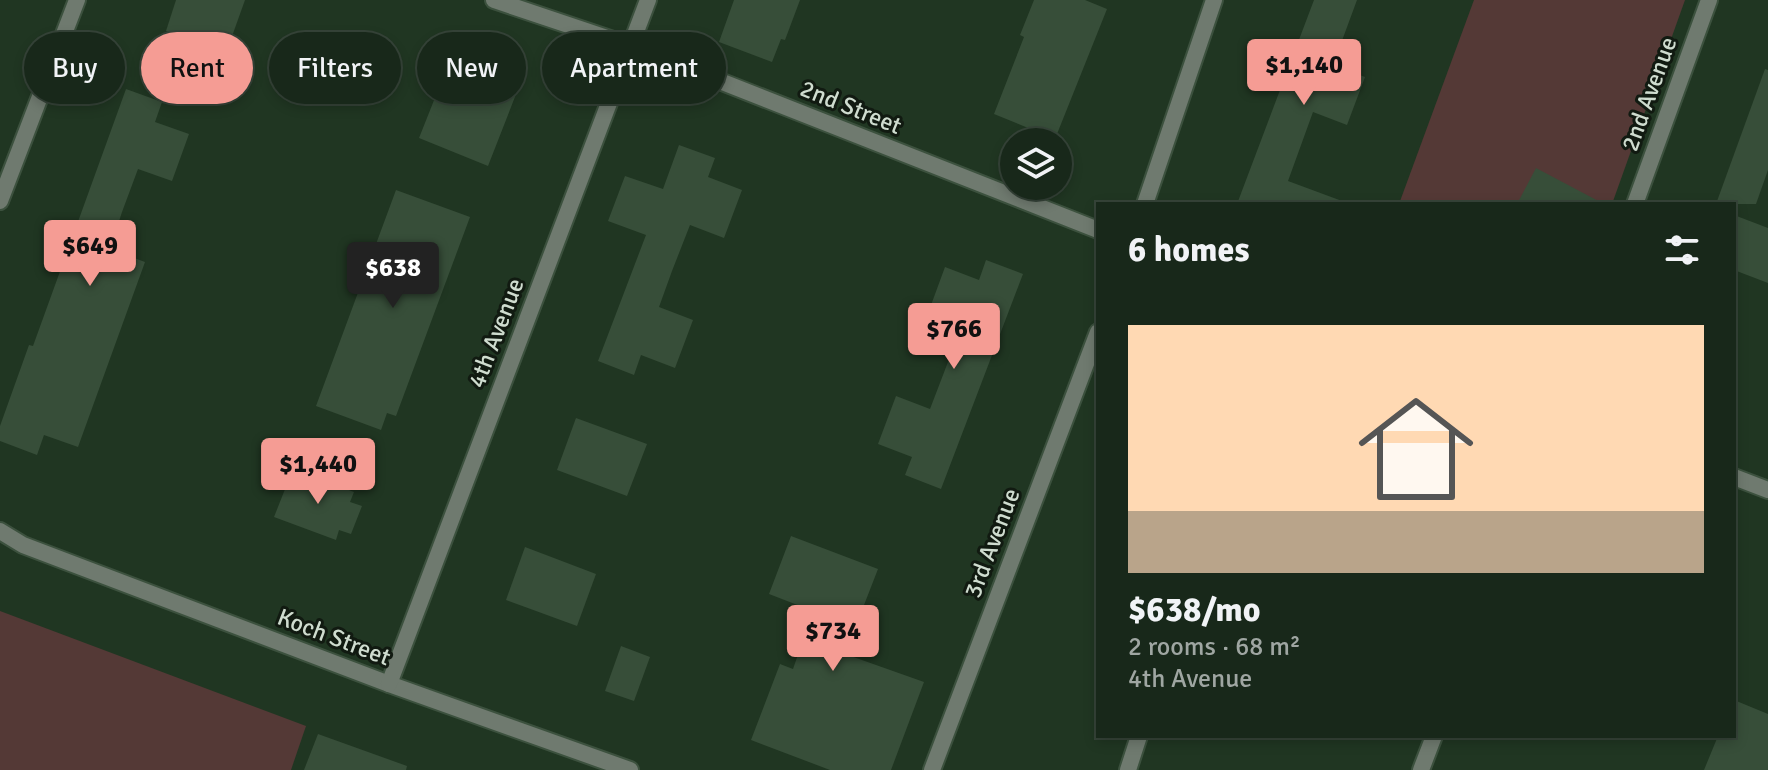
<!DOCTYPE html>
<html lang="en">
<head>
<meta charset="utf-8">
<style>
  body { margin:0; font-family:Signika,sans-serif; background:#253427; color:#f1f3f6; height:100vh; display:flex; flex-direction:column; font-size:30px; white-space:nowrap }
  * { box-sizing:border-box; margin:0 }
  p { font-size:26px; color:#9fa6a2 }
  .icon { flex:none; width:44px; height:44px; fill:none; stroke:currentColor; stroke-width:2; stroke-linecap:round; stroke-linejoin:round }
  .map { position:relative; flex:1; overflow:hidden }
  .panel { position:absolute; left:1096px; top:202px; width:640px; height:536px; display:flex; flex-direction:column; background:#18281a; border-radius:0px; box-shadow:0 4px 12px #0003,0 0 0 2px #364439 }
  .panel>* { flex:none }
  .top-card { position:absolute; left:24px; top:32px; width:760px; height:72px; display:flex; gap:16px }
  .buttons { position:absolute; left:1000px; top:128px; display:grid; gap:16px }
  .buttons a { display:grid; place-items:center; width:72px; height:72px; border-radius:50%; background:#18281a; box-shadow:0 4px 12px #0003,0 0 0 2px #364439; font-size:40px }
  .price { position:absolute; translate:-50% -68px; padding:0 18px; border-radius:8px; background:#f59c94; color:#111; font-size:26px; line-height:52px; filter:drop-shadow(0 2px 4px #0008) }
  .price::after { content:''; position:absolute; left:50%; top:48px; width:24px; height:18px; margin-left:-12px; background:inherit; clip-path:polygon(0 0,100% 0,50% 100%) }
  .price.current { background:#222; color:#fff }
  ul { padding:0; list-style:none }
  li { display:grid; align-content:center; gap:16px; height:424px; padding:0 32px }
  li+li { border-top:2px solid #364439 }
  li span { display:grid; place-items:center; height:248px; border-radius:0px; color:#555 }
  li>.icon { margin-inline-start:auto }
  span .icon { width:144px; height:144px; fill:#fffc; stroke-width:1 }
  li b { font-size:34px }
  h2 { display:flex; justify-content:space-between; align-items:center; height:96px; padding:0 32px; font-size:34px }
  .pill { padding:0 28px; border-radius:36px; background:#18281a; box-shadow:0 4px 12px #0003,0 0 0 2px #364439; font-size:28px; line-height:72px }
  .pill.current { background:#f59c94; color:#111 }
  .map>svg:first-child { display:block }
  .green { fill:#543936 }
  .building { fill:#374e39 }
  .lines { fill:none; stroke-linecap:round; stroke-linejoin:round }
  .service-casing { stroke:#3c513e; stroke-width:20 }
  .minor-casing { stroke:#3c513e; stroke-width:20 }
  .service { stroke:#6f7a6f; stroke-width:16 }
  .minor { stroke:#6f7a6f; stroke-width:16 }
  .labels { text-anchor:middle; stroke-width:6; stroke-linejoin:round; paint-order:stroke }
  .street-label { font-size:24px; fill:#cfdccf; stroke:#111a11 }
</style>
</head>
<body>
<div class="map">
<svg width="1768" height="770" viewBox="0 0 1768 770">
  <rect width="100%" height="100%" fill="#203622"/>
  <g class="green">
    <path d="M 1474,0 L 1685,0 L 1612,204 L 1399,204 Z"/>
    <path d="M 0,611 L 306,726 L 291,770 L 0,770 Z"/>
  </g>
  <g class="building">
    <path d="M 176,0 L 245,0 L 226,53 L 166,31 Z"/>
    <path d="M 734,0 L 800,0 L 785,40 L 781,39 L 772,62 L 719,42 Z"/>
    <path d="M 1034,0 L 1085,0 L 1107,9 L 1055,139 L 994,114 L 1024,37 L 1020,35 Z"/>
    <path d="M 1314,0 L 1357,0 L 1333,65 L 1365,77 L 1347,125 L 1313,112 L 1288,181 L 1342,201 L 1341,204 L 1237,204 Z"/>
    <path d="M 448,65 L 482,78 L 485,71 L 520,84 L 488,166 L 419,138 Z"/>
    <path d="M 1765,69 L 1768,70 L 1768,170 L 1756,204 L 1716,204 Z"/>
    <path d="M 126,89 L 162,102 L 155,122 L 189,134 L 172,181 L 138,169 L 122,212 L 110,249 L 145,262 L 78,447 L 44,435 L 37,455 L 0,441 L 0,426 L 29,345 L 33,346 Z"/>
    <path d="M 679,145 L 715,158 L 708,177 L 742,190 L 724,238 L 690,225 L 672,271 L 659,307 L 693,320 L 675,368 L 641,355 L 634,375 L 598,361 L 646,235 L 608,221 L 625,176 L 663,189 Z"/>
    <path d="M 1536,168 L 1604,204 L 1517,204 Z"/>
    <path d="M 396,190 L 470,217 L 396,416 L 387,413 L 381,430 L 316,406 Z"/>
    <path d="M 1734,215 L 1768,228 L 1768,283 L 1734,270 Z"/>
    <path d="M 986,260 L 1023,274 L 941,489 L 905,475 L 912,457 L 878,444 L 896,396 L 930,409 L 961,328 L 927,316 L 945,267 L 979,280 Z"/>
    <path d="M 576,418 L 647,444 L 627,496 L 557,470 Z"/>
    <path d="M 293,469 L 354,492 L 350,502 L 362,506 L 351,534 L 339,530 L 336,540 L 274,517 Z"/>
    <path d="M 791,536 L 878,569 L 845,654 L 924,682 L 891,770 L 830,770 L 751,740 L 780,664 L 793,669 L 813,611 L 769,594 Z"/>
    <path d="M 525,547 L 596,574 L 577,626 L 506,600 Z"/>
    <path d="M 621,646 L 650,657 L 634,701 L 605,691 Z"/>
    <path d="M 1734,700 L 1768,714 L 1768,770 L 1704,770 L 1718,736 L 1734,736 Z"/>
    <path d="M 318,734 L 407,766 L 406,770 L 304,770 Z"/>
  </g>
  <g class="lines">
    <defs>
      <path id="service" d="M 1128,770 L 1139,736"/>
      <g id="minor">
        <path d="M 494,0 L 631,46 L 1098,230"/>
        <path d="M 0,201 L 77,0"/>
        <path d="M 1145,204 L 1214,0"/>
        <path d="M 1635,204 L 1709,0"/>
        <path d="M 1734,477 L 1768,490"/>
        <path d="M 0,531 L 23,545 L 389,684 L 630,770"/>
        <path d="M 389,684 L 648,0"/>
        <path d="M 932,770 L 1098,332"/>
        <path d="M 1421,770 L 1434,736"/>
      </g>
    </defs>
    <use href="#service" class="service-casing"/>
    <use href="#minor" class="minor-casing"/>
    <use href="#service" class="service"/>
    <use href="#minor" class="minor"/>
  </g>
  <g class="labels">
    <g class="street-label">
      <text transform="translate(1649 94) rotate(-70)" y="8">2nd Avenue</text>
      <text transform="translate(851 107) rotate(22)" y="8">2nd Street</text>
      <text transform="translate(496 333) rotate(-69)" y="8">4th Avenue</text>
      <text transform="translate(992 543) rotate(-69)" y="8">3rd Avenue</text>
      <text transform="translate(334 637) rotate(21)" y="8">Koch Street</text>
    </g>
  </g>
</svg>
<div class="buttons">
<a><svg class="icon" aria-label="layers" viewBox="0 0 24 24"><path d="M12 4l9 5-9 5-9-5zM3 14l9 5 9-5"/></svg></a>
</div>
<b class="price" style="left:1304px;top:107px">$1,140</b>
<b class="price" style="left:90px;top:288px">$649</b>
<b class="price current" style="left:393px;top:310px">$638</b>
<b class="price" style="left:954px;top:371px">$766</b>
<b class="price" style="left:318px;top:506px">$1,440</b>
<b class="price" style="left:833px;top:673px">$734</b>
<div class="top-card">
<a class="pill">Buy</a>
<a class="pill current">Rent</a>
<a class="pill">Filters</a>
<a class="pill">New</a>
<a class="pill">Apartment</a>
</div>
<section class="panel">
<h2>6 homes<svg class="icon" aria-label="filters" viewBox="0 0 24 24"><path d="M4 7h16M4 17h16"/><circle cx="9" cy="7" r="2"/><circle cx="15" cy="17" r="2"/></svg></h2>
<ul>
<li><span style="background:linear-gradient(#ffd9b3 75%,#b9a48a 0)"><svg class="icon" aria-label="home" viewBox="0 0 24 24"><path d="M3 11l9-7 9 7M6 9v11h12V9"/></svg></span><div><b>$638/mo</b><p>2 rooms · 68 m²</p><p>4th Avenue</p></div></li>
</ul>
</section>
</div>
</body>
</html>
